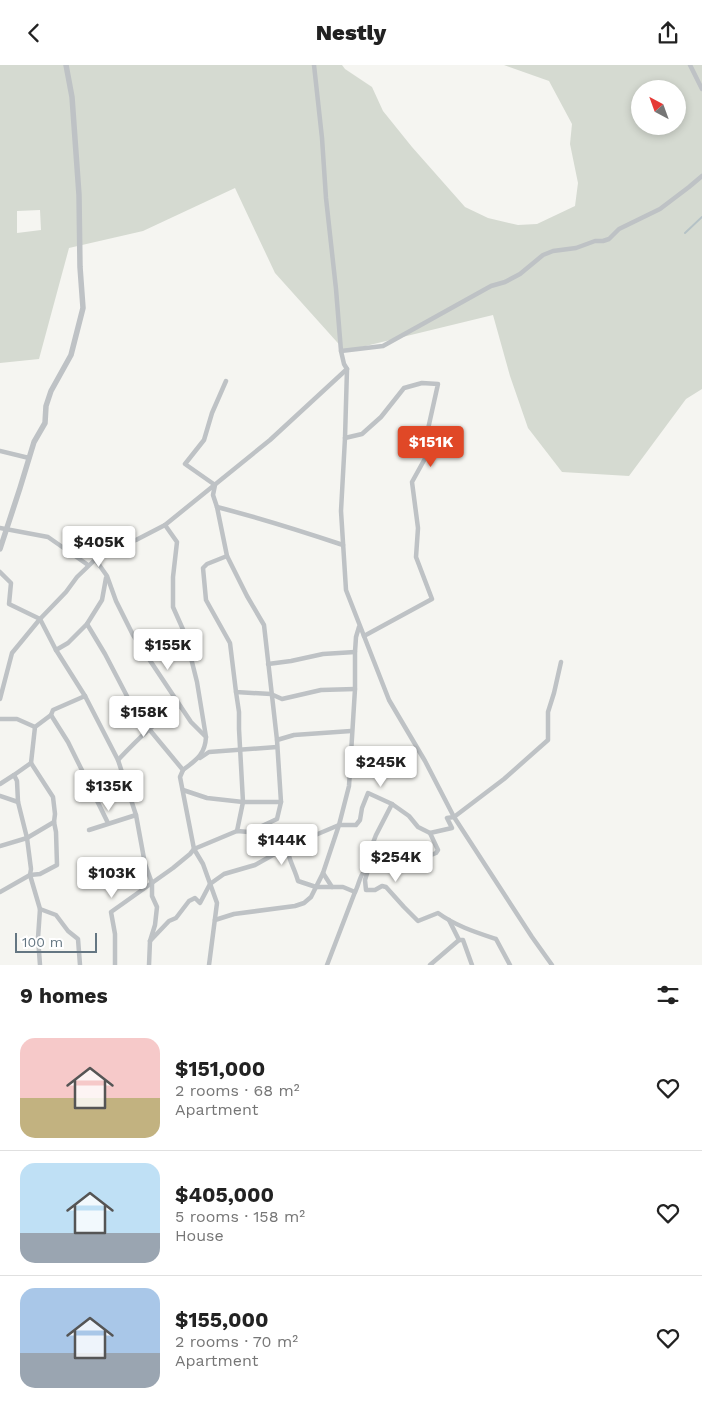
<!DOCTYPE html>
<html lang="en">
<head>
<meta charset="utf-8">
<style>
  body { margin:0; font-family:"Work Sans",sans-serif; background:#f2f2f2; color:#222; height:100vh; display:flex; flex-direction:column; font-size:19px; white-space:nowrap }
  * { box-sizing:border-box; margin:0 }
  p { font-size:16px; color:#767676 }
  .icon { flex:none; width:28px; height:28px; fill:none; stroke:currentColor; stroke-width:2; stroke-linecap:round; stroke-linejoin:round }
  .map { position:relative; height:900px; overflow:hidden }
  .panel { display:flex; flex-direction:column; background:#fff; flex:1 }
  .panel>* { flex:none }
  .needle { width:32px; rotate:319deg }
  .tools { position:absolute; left:631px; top:15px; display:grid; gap:10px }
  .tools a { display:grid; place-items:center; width:55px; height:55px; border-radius:50%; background:#fff; box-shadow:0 2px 8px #0003; font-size:25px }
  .scale { position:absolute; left:15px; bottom:12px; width:82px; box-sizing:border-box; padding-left:5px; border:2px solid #647682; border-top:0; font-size:14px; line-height:18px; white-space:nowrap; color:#647682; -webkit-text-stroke:4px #fff; paint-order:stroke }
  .price { position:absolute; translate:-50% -42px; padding:0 11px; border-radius:5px; background:#fff; color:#222; font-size:16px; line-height:32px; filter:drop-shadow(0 1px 2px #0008) }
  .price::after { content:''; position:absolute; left:50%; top:30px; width:15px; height:11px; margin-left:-8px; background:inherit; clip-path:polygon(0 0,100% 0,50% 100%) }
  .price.on { background:#e04827; color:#fff }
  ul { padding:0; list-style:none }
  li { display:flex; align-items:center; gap:15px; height:125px; padding:0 20px }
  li+li { border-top:1px solid #e0e0e0 }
  li span { display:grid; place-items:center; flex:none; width:140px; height:100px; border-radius:15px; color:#555 }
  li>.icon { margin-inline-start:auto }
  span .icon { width:60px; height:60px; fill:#fffc; stroke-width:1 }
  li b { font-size:21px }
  h2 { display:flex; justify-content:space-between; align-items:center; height:60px; padding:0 20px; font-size:21px }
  header { display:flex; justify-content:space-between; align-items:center; height:65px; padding:0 20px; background:#fff; font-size:22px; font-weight:800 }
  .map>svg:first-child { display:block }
  .green { fill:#d5dad1; fill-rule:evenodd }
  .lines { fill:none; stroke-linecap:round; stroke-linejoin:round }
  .stream { stroke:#b5c2c6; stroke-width:2 }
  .minor { stroke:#bec2c5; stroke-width:4.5 }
  .tertiary { stroke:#bec2c5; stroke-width:5.5 }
</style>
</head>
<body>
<header><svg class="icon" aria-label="back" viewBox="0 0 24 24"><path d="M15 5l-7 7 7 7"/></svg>Nestly<svg class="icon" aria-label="share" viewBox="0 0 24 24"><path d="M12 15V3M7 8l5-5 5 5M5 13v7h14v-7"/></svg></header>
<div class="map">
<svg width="702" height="900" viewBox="0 0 702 900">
  <rect width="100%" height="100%" fill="#f5f5f1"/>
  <path class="green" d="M 0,0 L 342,0 L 345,4 L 372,22 L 383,46 L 412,82 L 465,142 L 488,153 L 518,160 L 537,159 L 575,141 L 578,118 L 570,79 L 572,59 L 549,16 L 504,0 L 702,0 L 702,324 L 686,334 L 629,411 L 562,407 L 528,363 L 510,311 L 493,250 L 345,286 L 275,208 L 235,123 L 143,166 L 69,183 L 39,294 L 0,298 ZM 640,24 L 678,24 L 678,61 L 640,61 ZM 40,145 L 41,165 L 17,168 L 17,146 Z"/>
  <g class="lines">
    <path class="stream" d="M 685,168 L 702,152"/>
    <g class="minor">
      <path d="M 314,0 L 322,73 L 326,133 L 336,224 L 341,286 L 344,299 L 347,304 L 345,373 L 341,446 L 346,525 L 389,635 L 425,696 L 454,752 L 532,872 L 552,900"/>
      <path d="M 690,0 L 702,24"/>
      <path d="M 341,286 L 383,281 L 491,221 L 505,217 L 520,209 L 543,190 L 553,186 L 576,183 L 595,176 L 603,176 L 609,174 L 619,164 L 660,144 L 689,122 L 702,111"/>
      <path d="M 226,316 L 212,348 L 204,375 L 185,399 L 215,420 L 213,430 L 217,442 L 227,491 L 247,531 L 264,560 L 277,675"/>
      <path d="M 345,373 L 362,369 L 381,352 L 404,323 L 422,318 L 438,319 L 428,364 L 438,370 L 412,417 L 418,463 L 416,492 L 432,534 L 364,571"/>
      <path d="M 0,386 L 29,393"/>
      <path d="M 217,442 C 260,453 301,466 343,480"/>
      <path d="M 0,463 L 48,472 L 88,500"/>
      <path d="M 227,491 L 207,499 L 203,503 L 206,535 L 230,578 L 236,627 L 271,629 L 282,634 L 321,625 L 355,624"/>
      <path d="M 95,494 L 107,511 L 116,536 L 133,570 L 191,657 L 206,672 C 205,690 196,695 183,705"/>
      <path d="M 0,507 L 11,518 L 9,539 L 40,554 L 56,585 L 85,631 L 118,695 L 136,750 L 145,799 L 152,818 L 152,831 L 157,842 L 155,860 L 150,876 L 149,900"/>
      <path d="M 87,559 L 102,535 L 106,513"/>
      <path d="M 56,585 L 68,578 L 87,559 L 105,589 L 129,635 L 149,664 L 183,705 L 180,712 L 194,784 L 203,799 L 217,838 L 209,900"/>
      <path d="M 268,599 L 291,596 L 323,589 L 355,587"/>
      <path d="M 236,627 L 239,647 L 239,664 L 243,737 L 237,766"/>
      <path d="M 85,631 L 53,645 L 51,650 L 68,677 L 108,758"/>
      <path d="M 0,634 L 12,588 L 40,554 L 66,527 L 77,512 L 102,488 L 136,475 L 165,460"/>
      <path d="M 51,650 L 35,662 L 31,698 L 14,710 L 17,716 L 18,737 L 27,773 L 31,804 L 30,810 L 40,844 L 56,850 L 68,866 L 78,874 L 80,900"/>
      <path d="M 0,654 L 17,654 L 35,662"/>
      <path d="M 206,672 L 197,617 L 185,569 L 173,542 L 173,512 L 177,477 L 165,460 L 270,375 L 347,304"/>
      <path d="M 200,693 L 209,687 L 277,682"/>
      <path d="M 118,695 C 137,675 156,656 180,641"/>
      <path d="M 0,719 L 14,710"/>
      <path d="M 183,725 L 207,733 L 243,737 L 281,737 L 277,675 L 294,670 L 351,666"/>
      <path d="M 0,731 L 18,737"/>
      <path d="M 392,739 L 376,770 L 369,788 L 368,805 L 365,815 L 366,825 L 375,825 L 382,821 L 386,822 L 404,842 L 418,856 L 438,848 C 456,861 475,867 496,874 L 510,900"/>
      <path d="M 89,765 L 136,750"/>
      <path d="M 430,768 L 452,763 L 447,753 L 454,752 L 504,714 L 548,675 L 548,647 L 554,628 L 561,597"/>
      <path d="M 0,781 L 27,773 L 54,757"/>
      <path d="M 323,808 L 332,822"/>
      <path d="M 0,827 L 30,810 L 40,809 L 57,800 L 56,767 L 54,757 L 55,749 L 53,732 L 31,698"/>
      <path d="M 215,855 L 234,849 L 295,841 L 304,838 L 311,832 L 323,808 L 339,760 L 349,721 L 355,624 L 355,587 L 356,572 L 359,562"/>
      <path d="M 459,875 L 463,875 L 472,900"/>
      <path d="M 150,876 L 169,856 L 176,853 L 189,836 L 195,833 L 200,838 L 210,819 L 224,809 L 255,800 L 287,782 L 339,760 L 356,760 L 360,755 L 362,743 L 368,728 L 392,739 L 409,751 L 418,762 L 430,768 L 438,785 L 436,788 L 391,806 L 385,798 C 379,802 369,801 363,808 C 360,811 358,822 355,827 L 343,822 L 316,822 L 298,816 C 295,804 288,794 287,782"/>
      <path d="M 40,900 L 38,873 L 40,844"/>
      <path d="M 115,900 L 115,869 L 111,847 L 173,803 L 190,789 L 194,784 L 237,766 L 249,767 L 277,754 L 281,737"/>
      <path d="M 327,900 L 355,827"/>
      <path d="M 430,900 L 459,875 L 449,855"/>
    </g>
    <path class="tertiary" d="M 0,484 L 20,423 L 34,377 L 45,358 L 46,341 L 51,326 L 71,290 L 83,243 L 80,202 L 79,130 L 72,32 L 66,0"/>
  </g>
</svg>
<div class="tools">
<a><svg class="needle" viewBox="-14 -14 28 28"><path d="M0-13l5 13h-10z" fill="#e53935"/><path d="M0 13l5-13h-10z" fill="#767676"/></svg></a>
</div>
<div class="scale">100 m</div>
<b class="price on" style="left:431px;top:403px">$151K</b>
<b class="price" style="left:99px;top:503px">$405K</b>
<b class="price" style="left:168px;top:606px">$155K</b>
<b class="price" style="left:144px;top:673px">$158K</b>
<b class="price" style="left:381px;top:723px">$245K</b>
<b class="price" style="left:109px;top:747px">$135K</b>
<b class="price" style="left:282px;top:801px">$144K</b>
<b class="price" style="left:396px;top:818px">$254K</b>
<b class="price" style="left:112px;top:834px">$103K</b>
</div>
<section class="panel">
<h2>9 homes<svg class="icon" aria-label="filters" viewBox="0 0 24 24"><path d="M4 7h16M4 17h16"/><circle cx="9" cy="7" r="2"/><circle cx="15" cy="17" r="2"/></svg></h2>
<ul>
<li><span style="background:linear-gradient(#f6c9c9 60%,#c2b280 0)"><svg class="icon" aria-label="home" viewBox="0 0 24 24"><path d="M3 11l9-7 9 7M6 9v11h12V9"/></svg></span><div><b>$151,000</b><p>2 rooms · 68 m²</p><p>Apartment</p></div><svg class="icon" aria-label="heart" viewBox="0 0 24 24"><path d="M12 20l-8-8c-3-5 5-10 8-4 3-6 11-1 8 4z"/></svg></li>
<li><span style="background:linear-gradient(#bfe0f5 70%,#9aa5b1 0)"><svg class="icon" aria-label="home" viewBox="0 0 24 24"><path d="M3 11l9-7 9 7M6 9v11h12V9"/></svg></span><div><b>$405,000</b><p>5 rooms · 158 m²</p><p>House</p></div><svg class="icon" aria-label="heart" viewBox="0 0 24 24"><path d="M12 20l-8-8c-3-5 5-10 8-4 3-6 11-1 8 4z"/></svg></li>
<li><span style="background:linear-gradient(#a9c7e8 65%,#9aa5b1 0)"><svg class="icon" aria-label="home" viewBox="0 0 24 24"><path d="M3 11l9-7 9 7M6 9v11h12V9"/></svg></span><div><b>$155,000</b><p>2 rooms · 70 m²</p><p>Apartment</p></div><svg class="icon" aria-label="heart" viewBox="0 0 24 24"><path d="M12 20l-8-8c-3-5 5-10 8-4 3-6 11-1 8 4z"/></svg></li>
</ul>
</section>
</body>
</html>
